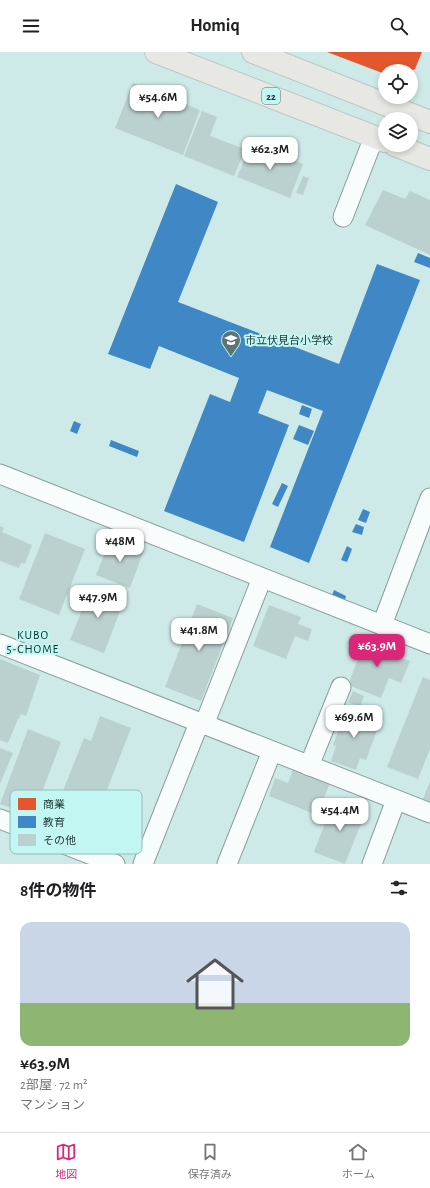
<!DOCTYPE html>
<html lang="ja">
<head>
<meta charset="utf-8">
<style>
  body { margin:0; font-family:"Alegreya Sans","Noto Sans JP",sans-serif; background:#f2f2f2; color:#202124; height:100vh; display:flex; flex-direction:column; font-size:15px; white-space:nowrap }
  * { box-sizing:border-box; margin:0 }
  p { font-size:13px; color:#757577 }
  .icon { flex:none; width:22px; height:22px; fill:none; stroke:currentColor; stroke-width:2; stroke-linecap:round; stroke-linejoin:round }
  .map { position:relative; height:812px; overflow:hidden }
  .drawer { display:flex; flex-direction:column; background:#fff; flex:1 }
  .drawer>* { flex:none }
  .tools { position:absolute; left:378px; top:12px; display:grid; gap:8px }
  .tools a { display:grid; place-items:center; width:40px; height:40px; border-radius:50%; background:#fff; box-shadow:0 2px 6px #0003; font-size:20px }
  .price { position:absolute; translate:-50% -34px; padding:0 9px; border-radius:8px; background:#fff; color:#222; font-size:13px; line-height:26px; filter:drop-shadow(0 1px 2px #0008) }
  .price::after { content:''; position:absolute; left:50%; top:24px; width:12px; height:9px; margin-left:-6px; background:inherit; clip-path:polygon(0 0,100% 0,50% 100%) }
  .price.current { background:#db2777; color:#fff }
  ul { padding:0; list-style:none }
  li { display:grid; align-content:center; gap:8px; height:212px; padding:0 20px }
  li span { display:grid; place-items:center; height:124px; border-radius:12px; color:#555 }
  li>.icon { margin-inline-start:auto }
  span .icon { width:72px; height:72px; fill:#fffc; stroke-width:1 }
  li b { font-size:17px }
  h2 { display:flex; justify-content:space-between; align-items:center; height:48px; padding:0 20px; font-size:17px }
  header { display:flex; justify-content:space-between; align-items:center; height:52px; padding:0 20px; background:#fff; font-size:18px; font-weight:700 }
  .tab-bar { display:flex; justify-content:space-around; align-items:center; height:56px; border-top:1px solid #e0e0e0; background:#fff; font-size:11px; color:#757577 }
  .tab-bar a { display:grid; justify-items:center; gap:2px }
  .tab-bar .current { color:#db2777 }
  .map>svg:first-child { display:block }
  .shops { fill:#e4572e }
  .schools { fill:#3f88c5 }
  .building { fill:#bbd1d0 }
  .lines { fill:none; stroke-linecap:round; stroke-linejoin:round }
  .minor-casing { stroke:#889e9c; stroke-width:21 }
  .primary-casing { stroke:#b9c7c6; stroke-width:24 }
  .minor { stroke:#f8fcfc; stroke-width:19 }
  .primary { stroke:#e7e8e4; stroke-width:22 }
  .labels { text-anchor:middle; stroke-width:4; stroke-linejoin:round; paint-order:stroke }
  .shield { fill:#c2f6f3; stroke:#506e6d; stroke-width:1 }
  .shield-label { font-size:10px; font-weight:bold; fill:#1f3433 }
  .poi-label { font-size:11px; fill:#1f3433; stroke:#c2f6f3; text-anchor:start }
  .neighbourhood-label { font-size:12px; letter-spacing:1px; fill:#0c3331; stroke:#c2f6f3 }
  .key { fill:#c2f6f3; stroke:#91bcb9; stroke-width:1 }
  .key-label { font-size:11px; fill:#1f3433 }
</style>
</head>
<body>
<header><svg class="icon" aria-label="menu" viewBox="0 0 24 24"><path d="M4 6h16M4 12h16M4 18h16"/></svg>Homiq<svg class="icon" aria-label="search" viewBox="0 0 24 24"><circle cx="10" cy="10" r="6"/><path d="M15 15l6 6"/></svg></header>
<div class="map">
<svg width="430" height="812" viewBox="0 0 430 812">
  <rect width="100%" height="100%" fill="#ceeae8"/>
  <path class="shops" d="M 327,0 L 422,0 L 415,17 L 410,19 L 385,19 L 385,22 Z"/>
  <g class="schools">
    <path d="M 176,132 L 218,150 L 178,250 L 339,312 L 377,212 L 420,228 L 309,511 L 270,495 L 323,359 L 267,338 L 258,361 L 289,373 L 244,490 L 164,459 L 210,342 L 230,350 L 239,326 L 159,294 L 150,317 L 108,302 Z"/>
    <path d="M 418,201 L 430,206 L 430,216 L 414,210 Z"/>
    <path d="M 302,353 L 312,357 L 309,366 L 299,362 Z"/>
    <path d="M 74,369 L 81,372 L 77,382 L 70,379 Z"/>
    <path d="M 299,373 L 314,379 L 308,393 L 293,387 Z"/>
    <path d="M 111,388 L 139,399 L 137,405 L 109,394 Z"/>
    <path d="M 282,431 L 288,434 L 278,455 L 272,452 Z"/>
    <path d="M 363,457 L 370,460 L 366,471 L 358,468 Z"/>
    <path d="M 356,472 L 364,475 L 362,483 L 352,480 Z"/>
    <path d="M 347,494 L 352,497 L 347,510 L 341,508 Z"/>
    <path d="M 334,538 L 346,544 L 345,548 L 332,543 Z"/>
  </g>
  <g class="building">
    <path d="M 133,31 L 200,58 L 183,103 L 115,76 Z"/>
    <path d="M 202,59 L 217,65 L 210,84 L 245,97 L 234,124 L 184,104 Z"/>
    <path d="M 252,91 L 303,112 L 290,146 L 237,125 Z"/>
    <path d="M 303,124 L 309,126 L 303,143 L 296,141 Z"/>
    <path d="M 383,138 L 405,147 L 410,139 L 430,148 L 430,203 L 365,173 Z"/>
    <path d="M 0,474 L 4,476 L 2,480 L 32,493 L 25,512 L 21,511 L 19,516 L 0,509 Z"/>
    <path d="M 45,481 L 85,497 L 59,563 L 19,547 Z"/>
    <path d="M 111,486 L 144,498 L 130,536 L 96,523 Z"/>
    <path d="M 92,533 L 125,546 L 104,601 L 70,588 Z"/>
    <path d="M 197,552 L 233,566 L 201,649 L 165,635 Z"/>
    <path d="M 269,553 L 301,565 L 298,572 L 312,577 L 308,589 L 295,584 L 286,607 L 253,594 Z"/>
    <path d="M 367,584 L 392,594 L 390,598 L 399,602 L 398,605 L 410,609 L 401,631 L 389,626 L 381,646 L 348,633 Z"/>
    <path d="M 0,607 L 40,623 L 26,664 L 21,662 L 19,667 L 18,667 L 8,691 L 0,688 Z"/>
    <path d="M 423,625 L 430,628 L 430,697 L 418,727 L 387,715 Z"/>
    <path d="M 353,639 L 364,644 L 360,655 L 348,650 Z"/>
    <path d="M 347,657 L 380,670 L 366,708 L 360,706 L 356,718 L 331,709 L 336,694 L 333,693 Z"/>
    <path d="M 100,664 L 131,676 L 91,779 L 53,764 L 84,686 L 91,689 Z"/>
    <path d="M 28,677 L 61,690 L 33,764 L 0,752 Z"/>
    <path d="M 0,696 L 13,701 L 0,732 Z"/>
    <path d="M 293,717 L 330,731 L 317,763 L 269,744 L 275,726 L 288,731 Z"/>
    <path d="M 430,729 L 430,750 L 423,747 Z"/>
    <path d="M 338,747 L 366,759 L 345,812 L 314,800 L 327,766 L 330,767 Z"/>
  </g>
  <g class="lines">
    <defs>
      <g id="minor">
        <path d="M 343,165 L 374,85"/>
        <path d="M 0,422 L 430,592"/>
        <path d="M 382,573 L 430,446"/>
        <path d="M 0,592 L 430,761"/>
        <path d="M 204,673 L 262,526"/>
        <path d="M 309,714 L 341,635"/>
        <path d="M 0,767 L 115,812"/>
        <path d="M 143,812 L 199,671"/>
        <path d="M 227,812 L 272,699"/>
        <path d="M 372,812 L 396,748"/>
      </g>
      <g id="primary">
        <path d="M 156,0 L 385,89"/>
        <path d="M 253,0 L 430,70"/>
        <path d="M 395,93 L 430,107"/>
      </g>
    </defs>
    <use href="#minor" class="minor-casing"/>
    <use href="#primary" class="primary-casing"/>
    <use href="#minor" class="minor"/>
    <use href="#primary" class="primary"/>
  </g>
  <defs>
    <symbol id="school-pin" viewBox="-11 -11 22 30"><path d="M0 17L-7.5 6A9.5 9.5 0 1 1 7.5 6Z" fill="#5c7472" stroke="#c2f6f3"/><path d="M0-5L7-2L0 1L-7-2ZM-4 1L0 2.5L4 1V4Q0 6-4 4Z" fill="#fff"/></symbol>
  </defs>
  <g fill-rule="evenodd">
    <use href="#school-pin" x="220" y="277" width="22" height="30"/>
  </g>
  <g class="labels">
    <rect class="shield" x="262" y="36" width="18" height="16" rx="3"/>
    <g class="shield-label">
      <text x="271" y="48">22</text>
    </g>
    <g class="poi-label">
      <text x="245" y="292">市立伏見台小学校</text>
    </g>
    <g class="neighbourhood-label">
      <text x="33" y="587">KUBO<tspan x="33" dy="14">5-CHOME</tspan></text>
    </g>
  </g>
  <rect x="10" y="738" width="132" height="64" rx="6" class="key"/>
  <rect x="18" y="746" width="18" height="12" fill="#e4572e"/>
  <rect x="18" y="764" width="18" height="12" fill="#3f88c5"/>
  <rect x="18" y="782" width="18" height="12" fill="#bbd1d0"/>
  <g class="key-label">
    <text x="43" y="756">商業</text>
    <text x="43" y="774">教育</text>
    <text x="43" y="792">その他</text>
  </g>
</svg>
<div class="tools">
<a><svg class="icon" aria-label="locate" viewBox="0 0 24 24"><circle cx="12" cy="12" r="6"/><path d="M12 2v4M12 18v4M2 12h4M18 12h4"/></svg></a>
<a><svg class="icon" aria-label="layers" viewBox="0 0 24 24"><path d="M12 4l9 5-9 5-9-5zM3 14l9 5 9-5"/></svg></a>
</div>
<b class="price" style="left:158px;top:67px">¥54.6M</b>
<b class="price" style="left:270px;top:119px">¥62.3M</b>
<b class="price" style="left:120px;top:511px">¥48M</b>
<b class="price" style="left:98px;top:567px">¥47.9M</b>
<b class="price" style="left:199px;top:600px">¥41.8M</b>
<b class="price current" style="left:377px;top:616px">¥63.9M</b>
<b class="price" style="left:354px;top:687px">¥69.6M</b>
<b class="price" style="left:340px;top:780px">¥54.4M</b>
</div>
<section class="drawer">
<h2>8件の物件<svg class="icon" aria-label="filters" viewBox="0 0 24 24"><path d="M4 7h16M4 17h16"/><circle cx="9" cy="7" r="2"/><circle cx="15" cy="17" r="2"/></svg></h2>
<ul>
<li><span style="background:linear-gradient(#c9d6e8 65%,#8fb573 0)"><svg class="icon" aria-label="home" viewBox="0 0 24 24"><path d="M3 11l9-7 9 7M6 9v11h12V9"/></svg></span><div><b>¥63.9M</b><p>2部屋 · 72 m²</p><p>マンション</p></div></li>
</ul>
</section>
<nav class="tab-bar">
<a class="current"><svg class="icon" aria-label="map" viewBox="0 0 24 24"><path d="M3 6l6-2 6 2 6-2v14l-6 2-6-2-6 2zM9 4v14M15 6v14"/></svg>地図</a>
<a><svg class="icon" aria-label="saved" viewBox="0 0 24 24"><path d="M7 4h10v16l-5-4-5 4z"/></svg>保存済み</a>
<a><svg class="icon" aria-label="home" viewBox="0 0 24 24"><path d="M3 11l9-7 9 7M6 9v11h12V9"/></svg>ホーム</a>
</nav>
</body>
</html>
